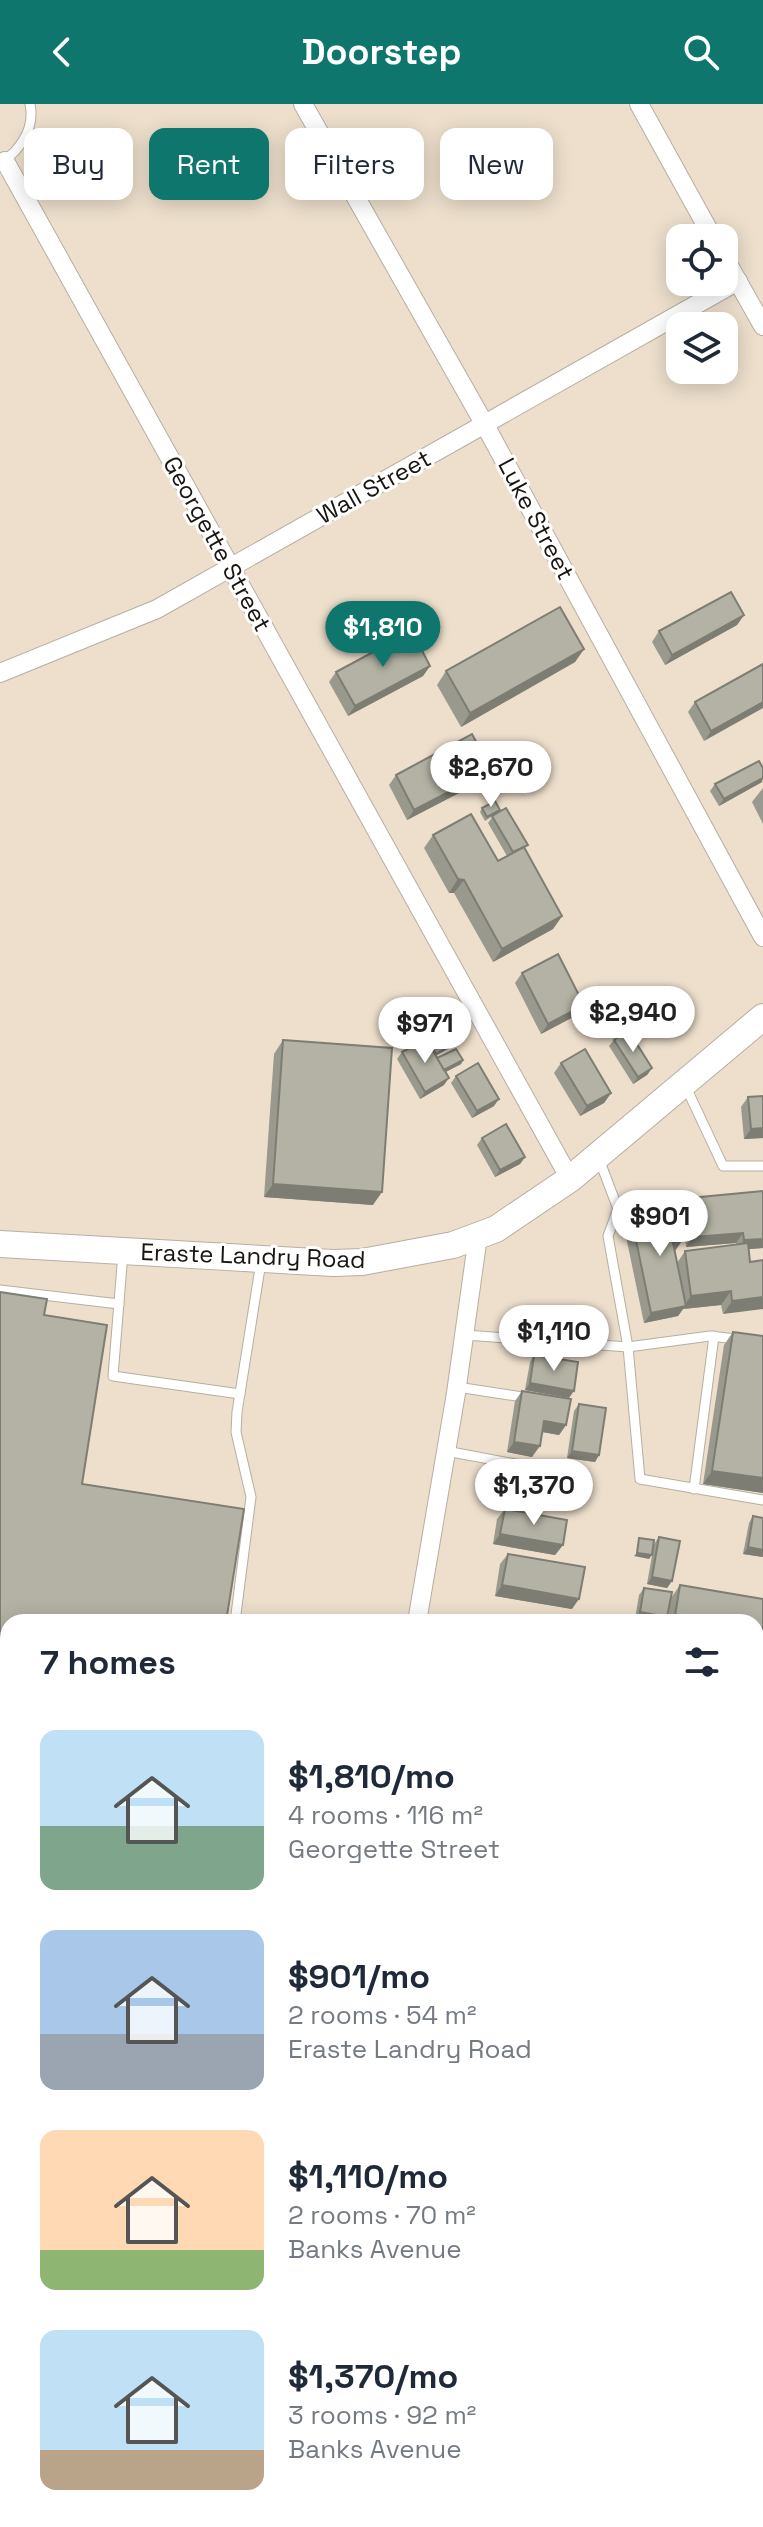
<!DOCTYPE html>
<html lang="en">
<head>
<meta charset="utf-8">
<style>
  body { margin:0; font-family:"Space Grotesk",sans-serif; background:#f2f2f3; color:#1f2937; height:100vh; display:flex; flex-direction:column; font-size:30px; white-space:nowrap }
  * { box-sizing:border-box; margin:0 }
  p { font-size:26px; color:#747a83 }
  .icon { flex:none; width:44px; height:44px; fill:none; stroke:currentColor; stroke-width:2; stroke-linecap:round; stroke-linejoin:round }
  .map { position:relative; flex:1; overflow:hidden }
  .side { position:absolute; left:0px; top:1510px; width:764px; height:914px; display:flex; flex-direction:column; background:#fff; border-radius:24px 24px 0 0; box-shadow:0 4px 20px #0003 }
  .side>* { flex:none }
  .hud { position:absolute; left:24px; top:24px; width:716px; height:72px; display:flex; gap:16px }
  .controls { position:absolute; left:666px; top:120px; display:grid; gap:16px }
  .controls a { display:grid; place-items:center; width:72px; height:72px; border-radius:16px; background:#fff; box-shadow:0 4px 20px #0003; font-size:40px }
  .price { position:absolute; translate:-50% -68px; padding:0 18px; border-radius:28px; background:#fff; color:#222; font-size:26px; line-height:52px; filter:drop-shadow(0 2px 4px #0008) }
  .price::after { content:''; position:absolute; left:50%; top:48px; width:24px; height:18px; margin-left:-12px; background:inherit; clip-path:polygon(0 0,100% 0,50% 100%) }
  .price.active { background:#0f766e; color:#fff }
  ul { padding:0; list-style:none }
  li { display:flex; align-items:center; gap:24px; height:200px; padding:0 40px }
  li span { display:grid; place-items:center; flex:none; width:224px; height:160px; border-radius:16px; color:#555 }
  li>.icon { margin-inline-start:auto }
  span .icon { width:96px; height:96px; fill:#fffc; stroke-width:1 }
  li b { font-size:34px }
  h2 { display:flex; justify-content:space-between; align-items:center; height:96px; padding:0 40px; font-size:34px }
  .chip { padding:0 28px; border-radius:16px; background:#fff; box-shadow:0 4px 20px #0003; font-size:28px; line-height:72px }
  .chip.active { background:#0f766e; color:#fff }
  header { display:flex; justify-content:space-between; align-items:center; height:104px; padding:0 40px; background:#0f766e; color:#fff; font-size:36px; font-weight:700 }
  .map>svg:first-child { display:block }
  .built { fill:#eddfcc; fill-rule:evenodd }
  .forest { fill:url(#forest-firs) }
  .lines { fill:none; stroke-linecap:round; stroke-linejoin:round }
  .lane-casing { stroke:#b7aea2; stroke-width:11 }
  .street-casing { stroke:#b7aea2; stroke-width:20 }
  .secondary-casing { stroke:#b7aea2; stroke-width:28 }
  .primary-casing { stroke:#b7aea2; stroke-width:30 }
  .lane { stroke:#fff; stroke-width:9 }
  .street { stroke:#fff; stroke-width:18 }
  .secondary { stroke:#fff; stroke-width:26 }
  .primary { stroke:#fff; stroke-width:28 }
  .wall { fill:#9a998d }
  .shaded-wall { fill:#7d7d73 }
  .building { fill:#b3b2a4; stroke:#7d7d73; stroke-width:2 }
  .labels { text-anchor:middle; stroke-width:6; stroke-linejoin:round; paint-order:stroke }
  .street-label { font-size:24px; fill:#181410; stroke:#fff }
</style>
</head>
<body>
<header><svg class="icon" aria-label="back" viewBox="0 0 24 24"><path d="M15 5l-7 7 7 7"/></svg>Doorstep<svg class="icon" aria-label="search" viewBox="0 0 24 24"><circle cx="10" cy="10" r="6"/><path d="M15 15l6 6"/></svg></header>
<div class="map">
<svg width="763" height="2423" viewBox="0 0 763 2423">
  <defs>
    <pattern id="forest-firs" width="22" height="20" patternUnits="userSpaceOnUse" patternTransform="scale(2)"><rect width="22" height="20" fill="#eec5cb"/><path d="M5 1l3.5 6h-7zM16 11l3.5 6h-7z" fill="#cba8ad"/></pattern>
  </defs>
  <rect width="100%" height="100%" fill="#f2e8dc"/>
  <path class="built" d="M 0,0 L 763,0 L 763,1751 L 756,1750 L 756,1518 L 8,1518 L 8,2416 L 433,2416 L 432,2423 L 0,2423 ZM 680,134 L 724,134 L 724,178 L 680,178 ZM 680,222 L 724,222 L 724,266 L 680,266 Z"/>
  <path class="forest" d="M 756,1759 L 763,1760 L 763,2153 L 756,2151 Z"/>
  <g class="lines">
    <defs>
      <g id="lane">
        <path d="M 3,58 C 21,44 35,24 30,0"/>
        <path d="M 685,981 L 723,1062 L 763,1062"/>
        <path d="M 123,1149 L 113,1272 L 240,1290"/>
        <path d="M 0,1186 L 119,1200"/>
        <path d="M 465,1231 L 628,1243 L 608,1132 L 618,1105 L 599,1055"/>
        <path d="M 763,1238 L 710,1232 L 628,1243 L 640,1375 L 763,1396"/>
        <path d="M 457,1283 L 529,1294"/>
        <path d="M 446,1347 L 526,1362"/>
        <path d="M 694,1385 L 714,1232"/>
        <path d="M 235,1518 L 251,1393 L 236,1328 L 237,1308 L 261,1158"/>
        <path d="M 0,1581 L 8,1582"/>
        <path d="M 0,1645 L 3,1647"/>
        <path d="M 0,1702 L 2,1699 L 8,1704"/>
        <path d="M 0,1853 L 8,1859"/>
        <path d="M 0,1939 L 8,1929"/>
        <path d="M 0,2114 L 8,2121"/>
        <path d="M 0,2140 L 8,2131"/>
        <path d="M 0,2202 L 8,2208"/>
        <path d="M 0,2359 L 8,2366"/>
      </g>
      <g id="street">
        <path d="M 303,0 L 485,321 L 763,833"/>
        <path d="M 639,0 L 713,134"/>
        <path d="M 5,57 L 570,1075"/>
        <path d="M 724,153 L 763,222"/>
        <path d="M 0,569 L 157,505 L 738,177"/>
        <path d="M 417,1518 L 456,1289 L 478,1132"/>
        <path d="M 262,2423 L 264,2416"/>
      </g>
      <path id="secondary" d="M 0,1140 L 333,1159 L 362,1158 L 453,1141 L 496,1125 L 570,1075 L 763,913"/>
      <g id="primary">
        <path d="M 0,1946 L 8,1953"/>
        <path d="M 0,1993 L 8,2000"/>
        <path d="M 466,2416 L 471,2423"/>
        <path d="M 511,2416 L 515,2423"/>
      </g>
    </defs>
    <use href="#lane" class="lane-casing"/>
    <use href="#street" class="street-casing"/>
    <use href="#secondary" class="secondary-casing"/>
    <use href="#primary" class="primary-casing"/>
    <use href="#lane" class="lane"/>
    <use href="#street" class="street"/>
    <use href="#secondary" class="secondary"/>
    <use href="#primary" class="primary"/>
  </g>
  <g class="wall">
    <path d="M 744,511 L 737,521 L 665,561 L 652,538 L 659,527 Z"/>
    <path d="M 584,545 L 575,558 L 461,623 L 437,581 L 446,567 Z"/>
    <path d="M 763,560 L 704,637 L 688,608 L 695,598 Z"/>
    <path d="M 430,562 L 423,572 L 348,612 L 329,578 L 336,568 Z"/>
    <path d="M 763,664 L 762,678 L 719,702 L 710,687 L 715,680 Z"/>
    <path d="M 396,671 L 484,676 L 407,716 L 389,681 Z"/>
    <path d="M 763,684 L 763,720 L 752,698 Z"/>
    <path d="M 482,704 L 500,706 L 498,709 L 525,745 L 562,812 L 553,825 L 493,858 L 454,789 L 449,789 L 424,744 L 433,731 L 498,757 L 507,752 L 488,719 L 493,712 L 485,717 L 480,708 Z"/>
    <path d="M 522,869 L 584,901 L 577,911 L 541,930 L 515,879 Z"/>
    <path d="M 283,936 L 373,1101 L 264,1093 L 274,950 Z"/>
    <path d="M 614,936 L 652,964 L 647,971 L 633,980 L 609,942 Z"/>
    <path d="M 455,939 L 453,942 L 436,952 L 437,954 L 463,956 L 461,960 L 445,968 L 444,981 L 420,995 L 397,955 L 402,948 Z"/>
    <path d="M 561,959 L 611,989 L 604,999 L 580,1012 L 554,969 Z"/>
    <path d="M 456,972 L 494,1002 L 472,1014 L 451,979 Z"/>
    <path d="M 763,992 L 763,1034 L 744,1035 L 741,1003 L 748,993 Z"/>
    <path d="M 482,1034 L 525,1053 L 520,1060 L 495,1073 L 477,1041 Z"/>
    <path d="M 763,1087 L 763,1144 L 749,1145 L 750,1158 L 763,1156 L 723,1210 L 721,1201 L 683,1205 L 678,1212 L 644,1219 L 624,1123 L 631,1112 L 675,1147 L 677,1159 L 685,1147 L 736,1141 L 736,1139 L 686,1143 L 682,1104 L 690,1094 Z"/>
    <path d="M 733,1228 L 763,1232 L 763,1389 L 703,1380 L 724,1241 Z"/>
    <path d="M 534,1251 L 569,1294 L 525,1286 L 530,1258 Z"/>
    <path d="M 522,1287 L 566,1321 L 559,1331 L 542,1328 L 532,1353 L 507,1348 L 515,1297 Z"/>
    <path d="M 579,1300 L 599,1351 L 595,1358 L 567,1354 L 574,1307 Z"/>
    <path d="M 505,1405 L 563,1441 L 555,1451 L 493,1440 L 497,1415 Z"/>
    <path d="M 753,1412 L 763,1453 L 743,1450 L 749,1419 Z"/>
    <path d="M 659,1433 L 672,1477 L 667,1484 L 647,1480 L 654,1440 Z"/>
    <path d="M 508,1450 L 572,1505 L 495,1492 L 500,1460 Z"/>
    <path d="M 680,1481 L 763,1495 L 763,1558 L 756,1557 L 756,1518 L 667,1518 L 671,1494 Z"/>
    <path d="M 644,1484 L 672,1488 L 635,1515 L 639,1491 Z"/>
    <path d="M 8,1710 L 8,1819 L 0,1812 L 0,1719 Z"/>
  </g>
  <g class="shaded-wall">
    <path d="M 744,511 L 737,521 L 665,561 L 672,551 Z"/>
    <path d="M 584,545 L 575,558 L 461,623 L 470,609 Z"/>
    <path d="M 430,562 L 423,572 L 348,612 L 355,602 Z"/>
    <path d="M 763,598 L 763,604 L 704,637 L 711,627 Z"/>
    <path d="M 491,666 L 484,676 L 407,716 L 414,706 Z"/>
    <path d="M 763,674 L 762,678 L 719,702 L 724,695 Z"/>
    <path d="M 458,775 L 464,776 L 454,789 L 449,789 Z"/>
    <path d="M 562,812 L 553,825 L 493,858 L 502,845 Z"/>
    <path d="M 584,901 L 577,911 L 541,930 L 548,920 Z"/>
    <path d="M 455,939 L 453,942 L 433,953 L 436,950 Z"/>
    <path d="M 463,956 L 461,960 L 442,970 L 444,966 Z"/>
    <path d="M 652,964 L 647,971 L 633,980 L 638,973 Z"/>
    <path d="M 449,974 L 444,981 L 420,995 L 425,988 Z"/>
    <path d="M 611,989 L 604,999 L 580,1012 L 587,1002 Z"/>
    <path d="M 499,995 L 494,1002 L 472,1014 L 477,1007 Z"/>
    <path d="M 763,1024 L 763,1034 L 744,1035 L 751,1025 Z"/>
    <path d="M 525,1053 L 520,1060 L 495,1073 L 500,1066 Z"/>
    <path d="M 273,1080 L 382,1088 L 373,1101 L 264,1093 Z"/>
    <path d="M 743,1129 L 736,1139 L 686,1143 L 693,1133 Z"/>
    <path d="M 763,1135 L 763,1144 L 737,1146 L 744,1136 Z"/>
    <path d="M 682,1137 L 675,1147 L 673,1139 Z"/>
    <path d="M 731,1187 L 721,1201 L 683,1205 L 678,1212 L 644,1219 L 651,1209 L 684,1202 L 691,1192 Z"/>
    <path d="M 763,1193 L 763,1205 L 723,1210 L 732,1197 Z"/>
    <path d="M 530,1279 L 574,1287 L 569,1294 L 525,1286 Z"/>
    <path d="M 544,1317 L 566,1321 L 559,1331 L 537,1327 Z"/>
    <path d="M 514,1338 L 540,1342 L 532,1353 L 507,1348 Z"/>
    <path d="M 572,1347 L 599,1351 L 595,1358 L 567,1354 Z"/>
    <path d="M 712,1367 L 763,1374 L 763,1389 L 703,1380 Z"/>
    <path d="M 500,1430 L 563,1441 L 555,1451 L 493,1440 Z"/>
    <path d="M 748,1443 L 763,1446 L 763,1453 L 743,1450 Z"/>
    <path d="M 637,1449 L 652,1451 L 649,1455 L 634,1452 Z"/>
    <path d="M 652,1473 L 672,1477 L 667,1484 L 647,1480 Z"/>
    <path d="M 502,1481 L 579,1495 L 572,1505 L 495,1492 Z"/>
    <path d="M 640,1508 L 667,1513 L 664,1518 L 651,1518 L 635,1515 Z"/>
    <path d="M 756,1542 L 763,1543 L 763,1558 L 756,1557 Z"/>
    <path d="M 0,1548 L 8,1549 L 8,1564 L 0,1563 Z"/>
    <path d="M 756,1632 L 763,1633 L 763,1648 L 756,1647 Z"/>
  </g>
  <g class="building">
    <path d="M 731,488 L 744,511 L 672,551 L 659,527 Z"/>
    <path d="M 560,503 L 584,545 L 470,609 L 446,567 Z"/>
    <path d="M 412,527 L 430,562 L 355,602 L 336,568 Z"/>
    <path d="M 763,560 L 763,598 L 711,627 L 695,598 Z"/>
    <path d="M 472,630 L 491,666 L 414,706 L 396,671 Z"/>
    <path d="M 759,657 L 763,664 L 763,674 L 724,695 L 715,680 Z"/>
    <path d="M 495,697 L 500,706 L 487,713 L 482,704 Z"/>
    <path d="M 506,704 L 528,741 L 513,748 L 492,712 Z"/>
    <path d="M 471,710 L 498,757 L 524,743 L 562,812 L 502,845 L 464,776 L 458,775 L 433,731 Z"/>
    <path d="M 558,850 L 584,901 L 548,920 L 522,869 Z"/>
    <path d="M 628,926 L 652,964 L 638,973 L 614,936 Z"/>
    <path d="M 448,927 L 455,939 L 436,950 L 429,939 Z"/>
    <path d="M 426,935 L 449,974 L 425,988 L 402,948 Z"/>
    <path d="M 283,936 L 392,944 L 382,1088 L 273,1080 Z"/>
    <path d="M 456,945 L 463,956 L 444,966 L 437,954 Z"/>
    <path d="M 585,945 L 611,989 L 587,1002 L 561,959 Z"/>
    <path d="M 478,959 L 499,995 L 477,1007 L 456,972 Z"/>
    <path d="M 763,992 L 763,1024 L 751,1025 L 748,993 Z"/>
    <path d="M 506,1020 L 525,1053 L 500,1066 L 482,1034 Z"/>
    <path d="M 763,1087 L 763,1135 L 744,1136 L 743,1129 L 693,1133 L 690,1094 Z"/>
    <path d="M 675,1104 L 682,1137 L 673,1139 L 686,1202 L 651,1209 L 631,1112 Z"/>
    <path d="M 748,1139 L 750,1158 L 763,1156 L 763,1193 L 732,1197 L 731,1187 L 691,1192 L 685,1147 Z"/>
    <path d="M 0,1188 L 47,1195 L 44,1211 L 107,1221 L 82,1380 L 244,1405 L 226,1518 L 8,1518 L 8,1549 L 0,1548 Z"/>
    <path d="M 733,1228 L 763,1232 L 763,1374 L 712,1367 Z"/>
    <path d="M 534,1251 L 578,1258 L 574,1287 L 530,1279 Z"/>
    <path d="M 522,1287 L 571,1295 L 566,1321 L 544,1317 L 540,1342 L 514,1338 Z"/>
    <path d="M 579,1300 L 606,1304 L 599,1351 L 572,1347 Z"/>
    <path d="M 505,1405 L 567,1416 L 563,1441 L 500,1430 Z"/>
    <path d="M 753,1412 L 763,1414 L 763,1446 L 748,1443 Z"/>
    <path d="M 659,1433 L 680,1437 L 672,1477 L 652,1473 Z"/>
    <path d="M 639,1434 L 654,1436 L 652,1451 L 637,1449 Z"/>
    <path d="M 508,1450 L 585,1463 L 579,1495 L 502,1481 Z"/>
    <path d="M 680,1481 L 763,1495 L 763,1543 L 756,1542 L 756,1518 L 674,1518 Z"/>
    <path d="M 644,1484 L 672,1488 L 667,1513 L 640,1508 Z"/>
    <path d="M 756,1583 L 763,1584 L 763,1633 L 756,1632 Z"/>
    <path d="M 0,1649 L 6,1655 L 0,1662 Z"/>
    <path d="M 8,1710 L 8,1798 L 0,1791 L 0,1719 Z"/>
  </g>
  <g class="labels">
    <g class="street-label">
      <text transform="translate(374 383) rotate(-29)" y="8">Wall Street</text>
      <text transform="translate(536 415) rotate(62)" y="8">Luke Street</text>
      <text transform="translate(217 440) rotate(61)" y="8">Georgette Street</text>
      <text transform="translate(253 1152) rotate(2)" y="8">Eraste Landry Road</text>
    </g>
  </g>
</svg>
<div class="controls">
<a><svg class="icon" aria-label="locate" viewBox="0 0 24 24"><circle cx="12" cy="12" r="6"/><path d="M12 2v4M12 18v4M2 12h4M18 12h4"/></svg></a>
<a><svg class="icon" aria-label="layers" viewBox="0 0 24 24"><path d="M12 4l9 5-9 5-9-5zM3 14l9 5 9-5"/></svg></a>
</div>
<b class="price active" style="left:383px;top:565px">$1,810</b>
<b class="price" style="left:491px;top:705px">$2,670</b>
<b class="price" style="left:633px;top:950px">$2,940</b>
<b class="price" style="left:425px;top:961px">$971</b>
<b class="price" style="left:660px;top:1154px">$901</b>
<b class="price" style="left:554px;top:1269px">$1,110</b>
<b class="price" style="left:534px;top:1423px">$1,370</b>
<div class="hud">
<a class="chip">Buy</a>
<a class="chip active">Rent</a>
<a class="chip">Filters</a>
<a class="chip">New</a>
</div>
<section class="side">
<h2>7 homes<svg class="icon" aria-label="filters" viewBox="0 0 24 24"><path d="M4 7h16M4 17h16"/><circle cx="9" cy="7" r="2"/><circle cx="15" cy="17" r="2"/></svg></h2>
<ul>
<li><span style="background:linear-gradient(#bfe0f5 60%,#7fa58c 0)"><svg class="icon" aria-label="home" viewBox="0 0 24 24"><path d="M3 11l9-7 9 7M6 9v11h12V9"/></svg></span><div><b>$1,810/mo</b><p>4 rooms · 116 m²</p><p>Georgette Street</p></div></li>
<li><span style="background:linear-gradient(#a9c7e8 65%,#9aa5b1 0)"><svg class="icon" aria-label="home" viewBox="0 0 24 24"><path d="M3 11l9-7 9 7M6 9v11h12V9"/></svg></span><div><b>$901/mo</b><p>2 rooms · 54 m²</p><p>Eraste Landry Road</p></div></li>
<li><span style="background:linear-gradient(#ffd9b3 75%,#8fb573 0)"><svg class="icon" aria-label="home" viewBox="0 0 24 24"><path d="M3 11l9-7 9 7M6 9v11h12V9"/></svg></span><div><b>$1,110/mo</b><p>2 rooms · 70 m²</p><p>Banks Avenue</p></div></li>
<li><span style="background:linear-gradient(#bfe0f5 75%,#b9a48a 0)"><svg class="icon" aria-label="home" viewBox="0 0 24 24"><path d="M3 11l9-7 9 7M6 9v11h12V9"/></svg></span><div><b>$1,370/mo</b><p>3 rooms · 92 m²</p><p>Banks Avenue</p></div></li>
</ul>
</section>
</div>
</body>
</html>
